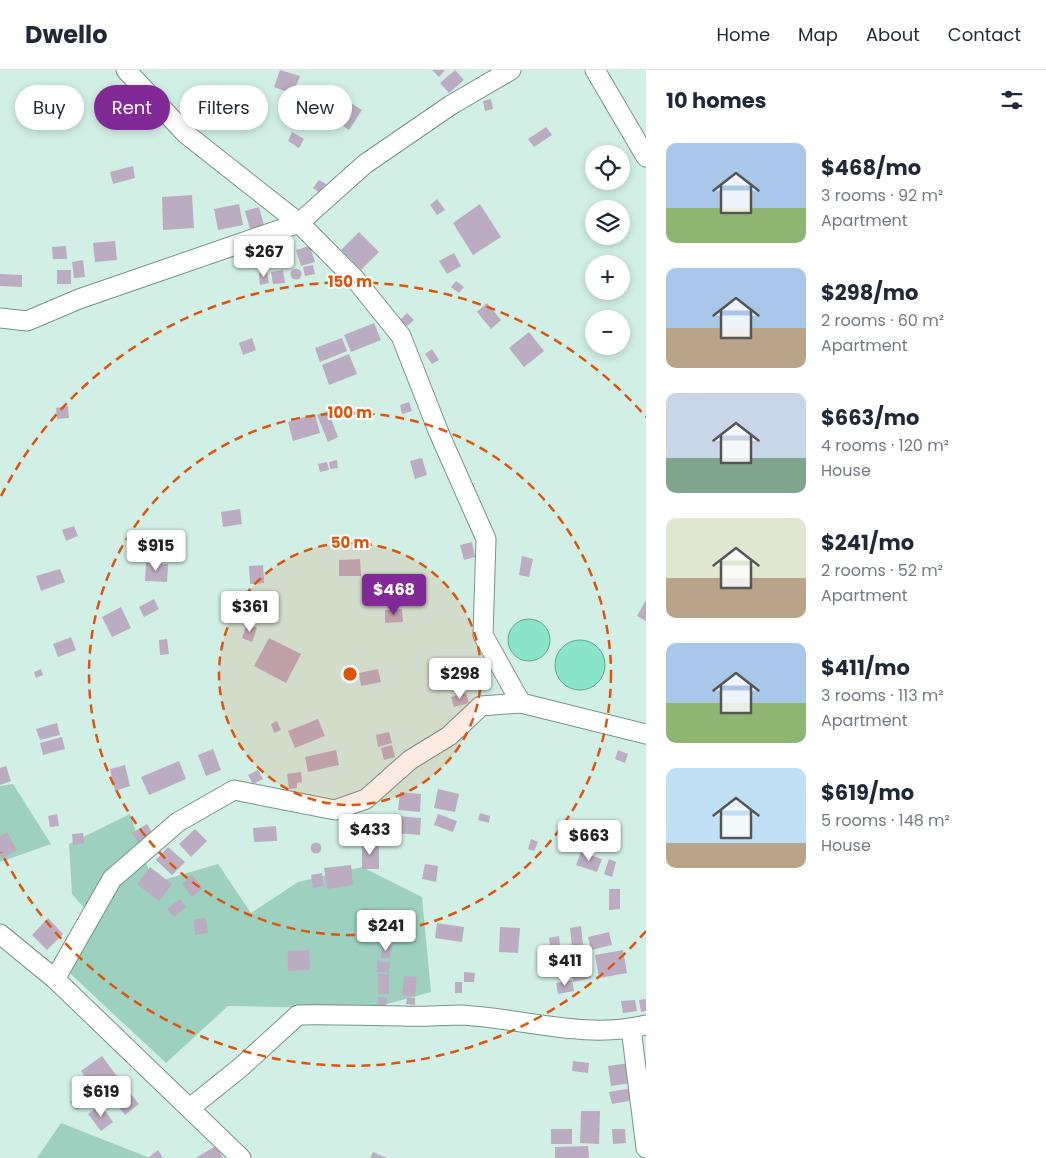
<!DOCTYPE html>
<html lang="en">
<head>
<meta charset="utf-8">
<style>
  body { margin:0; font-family:Poppins,sans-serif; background:#f6f6f7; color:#1f2937; height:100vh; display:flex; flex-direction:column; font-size:19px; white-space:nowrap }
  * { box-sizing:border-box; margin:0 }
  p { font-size:16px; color:#747a83 }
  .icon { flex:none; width:28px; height:28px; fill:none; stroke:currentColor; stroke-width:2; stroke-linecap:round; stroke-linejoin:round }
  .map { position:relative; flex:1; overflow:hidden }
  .drawer { display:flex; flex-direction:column; background:#fff; width:400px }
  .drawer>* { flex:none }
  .top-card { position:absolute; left:15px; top:15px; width:475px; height:45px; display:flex; gap:10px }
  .fabs { position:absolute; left:585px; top:75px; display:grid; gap:10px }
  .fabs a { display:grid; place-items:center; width:45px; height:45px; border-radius:50%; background:#fff; box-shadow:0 2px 8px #0003; font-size:25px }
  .price { position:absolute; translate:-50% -42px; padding:0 11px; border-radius:5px; background:#fff; color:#222; font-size:16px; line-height:32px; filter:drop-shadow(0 1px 2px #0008) }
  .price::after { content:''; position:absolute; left:50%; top:30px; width:15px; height:11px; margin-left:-8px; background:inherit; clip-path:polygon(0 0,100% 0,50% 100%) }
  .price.active { background:#802997; color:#fff }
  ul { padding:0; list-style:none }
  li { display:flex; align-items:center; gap:15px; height:125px; padding:0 20px }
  li span { display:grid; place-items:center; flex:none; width:140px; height:100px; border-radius:10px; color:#555 }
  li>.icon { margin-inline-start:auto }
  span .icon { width:60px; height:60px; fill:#fffc; stroke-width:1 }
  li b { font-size:21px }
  h2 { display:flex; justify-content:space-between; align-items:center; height:60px; padding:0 20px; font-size:21px }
  .tag { padding:0 18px; border-radius:22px; background:#fff; box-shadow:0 2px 8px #0003; font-size:18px; line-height:45px }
  .tag.active { background:#802997; color:#fff }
  header { display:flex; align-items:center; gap:30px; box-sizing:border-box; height:70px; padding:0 25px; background:#fff; border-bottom:1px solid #e0e1e3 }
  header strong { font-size:24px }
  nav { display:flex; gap:28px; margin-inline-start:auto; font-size:18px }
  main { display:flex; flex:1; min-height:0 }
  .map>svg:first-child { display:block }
  .green { fill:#9dd0bf }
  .water { fill:#8ae4c8; stroke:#63a590 }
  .building { fill:#bcacc1 }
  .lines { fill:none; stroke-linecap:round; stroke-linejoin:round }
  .minor-casing { stroke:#779389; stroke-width:21 }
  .minor { stroke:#fff; stroke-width:19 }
  .ring { fill:none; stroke:#dd550c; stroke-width:2.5; stroke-dasharray:9 6 }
  .centre { fill:#dd550c; stroke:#fff; stroke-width:2.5 }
  .ring-label { font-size:15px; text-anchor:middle; font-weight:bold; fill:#dd550c; stroke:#fff; stroke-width:4; stroke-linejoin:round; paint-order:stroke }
</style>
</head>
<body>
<header>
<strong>Dwello</strong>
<nav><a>Home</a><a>Map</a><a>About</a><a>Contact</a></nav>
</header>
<main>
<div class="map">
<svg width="646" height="1088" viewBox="0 0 646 1088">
  <rect width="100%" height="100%" fill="#d1efe5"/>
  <g class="green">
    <path d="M 13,714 L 51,774 L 0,792 L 0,716 Z"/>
    <path d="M 130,744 L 153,813 L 218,794 L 251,843 L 298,812 L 362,797 L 422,827 L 431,922 L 369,939 L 228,936 L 166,993 L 59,893 L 86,840 L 72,824 L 69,774 Z"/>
    <path d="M 61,1053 L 150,1088 L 37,1088 Z"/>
  </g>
  <g class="water">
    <circle cx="529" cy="570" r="21"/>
    <circle cx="580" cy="595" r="25"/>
  </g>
  <g class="building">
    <path d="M 280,0 L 300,6 L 293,24 L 274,17 Z"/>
    <path d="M 432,0 L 445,0 L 439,7 Z"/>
    <path d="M 455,0 L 464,10 L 449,23 L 440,13 Z"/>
    <path d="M 241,15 L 255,21 L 250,34 L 236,28 Z"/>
    <path d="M 341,27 L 362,40 L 349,60 L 328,46 Z"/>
    <path d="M 213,28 L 229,36 L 220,55 L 203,47 Z"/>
    <path d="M 491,29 L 493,39 L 485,41 L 483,31 Z"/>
    <path d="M 546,57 L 552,65 L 534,77 L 528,69 Z"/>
    <path d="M 292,62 L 304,69 L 299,78 L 288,71 Z"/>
    <path d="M 133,96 L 135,108 L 113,114 L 110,102 Z"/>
    <path d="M 319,110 L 326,114 L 320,123 L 313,118 Z"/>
    <path d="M 192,125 L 194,158 L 163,160 L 162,127 Z"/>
    <path d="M 437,129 L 445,140 L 437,145 L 430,135 Z"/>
    <path d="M 239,134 L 243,155 L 218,160 L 214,139 Z"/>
    <path d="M 480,134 L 501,167 L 473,185 L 453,153 Z"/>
    <path d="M 259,137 L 264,155 L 250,159 L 245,141 Z"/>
    <path d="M 359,162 L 379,182 L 361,200 L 341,180 Z"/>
    <path d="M 115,171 L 117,190 L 95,192 L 93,173 Z"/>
    <path d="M 66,176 L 67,189 L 53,189 L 52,177 Z"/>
    <path d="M 310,176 L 315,192 L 301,196 L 296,180 Z"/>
    <path d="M 454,183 L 461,196 L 447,204 L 439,191 Z"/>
    <path d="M 83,190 L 85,207 L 74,208 L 72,192 Z"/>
    <path d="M 313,195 L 315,204 L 305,206 L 303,197 Z"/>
    <circle cx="296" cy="204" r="5.5"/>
    <rect x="57" y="200" width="14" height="14"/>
    <path d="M 283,200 L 285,213 L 273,214 L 271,202 Z"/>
    <path d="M 267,202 L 269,213 L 260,215 L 259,203 Z"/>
    <path d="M 0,204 L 22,205 L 22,217 L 0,216 Z"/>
    <path d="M 456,211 L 464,217 L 459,223 L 451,217 Z"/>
    <path d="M 487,233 L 501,250 L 491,259 L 477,242 Z"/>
    <path d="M 407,243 L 414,250 L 407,256 L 400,250 Z"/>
    <path d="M 374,253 L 381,270 L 351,282 L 344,265 Z"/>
    <path d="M 529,262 L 544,281 L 524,297 L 509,278 Z"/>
    <path d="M 252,268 L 256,280 L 243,285 L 239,273 Z"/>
    <path d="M 342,268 L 347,281 L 320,292 L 315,278 Z"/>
    <path d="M 432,279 L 439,290 L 432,294 L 425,284 Z"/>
    <path d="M 349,284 L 357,304 L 329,315 L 322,295 Z"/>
    <path d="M 409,332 L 412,341 L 402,344 L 400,335 Z"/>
    <path d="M 68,336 L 69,348 L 57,349 L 56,338 Z"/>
    <path d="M 328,341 L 338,367 L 328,372 L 317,345 Z"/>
    <path d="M 315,344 L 320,363 L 293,371 L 288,352 Z"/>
    <path d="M 422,388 L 427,405 L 415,409 L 410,391 Z"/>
    <path d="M 337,390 L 338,398 L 330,399 L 329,392 Z"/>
    <path d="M 327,392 L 329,400 L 320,402 L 318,394 Z"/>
    <path d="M 240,439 L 242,454 L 223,457 L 221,442 Z"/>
    <path d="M 74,456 L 78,466 L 66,471 L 62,460 Z"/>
    <path d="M 162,471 L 162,488 L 148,489 L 147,472 Z"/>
    <path d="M 472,472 L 475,487 L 464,490 L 460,475 Z"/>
    <path d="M 522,486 L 533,489 L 529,507 L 519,505 Z"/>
    <path d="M 360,489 L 361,506 L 339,506 L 339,490 Z"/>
    <path d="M 146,493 L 168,494 L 167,512 L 145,511 Z"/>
    <path d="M 263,495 L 264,513 L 250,514 L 249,496 Z"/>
    <path d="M 60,499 L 65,512 L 41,521 L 36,506 Z"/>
    <path d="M 154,529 L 159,539 L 144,547 L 139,537 Z"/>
    <path d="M 646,530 L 646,551 L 637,546 Z"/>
    <path d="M 121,537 L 131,558 L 112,567 L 102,547 Z"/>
    <path d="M 402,539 L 403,552 L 385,553 L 385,540 Z"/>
    <path d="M 247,554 L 257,558 L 252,572 L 242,568 Z"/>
    <path d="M 71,567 L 76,580 L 58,587 L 53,574 Z"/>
    <path d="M 269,568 L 301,584 L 286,613 L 254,596 Z"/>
    <path d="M 167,569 L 169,584 L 160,585 L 159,570 Z"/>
    <path d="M 41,599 L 43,605 L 36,608 L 34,602 Z"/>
    <path d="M 378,599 L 381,612 L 361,616 L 359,603 Z"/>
    <path d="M 466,623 L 469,633 L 454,637 L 451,627 Z"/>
    <path d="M 318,649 L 325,666 L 295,678 L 288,661 Z"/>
    <path d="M 277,651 L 281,660 L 274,663 L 271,654 Z"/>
    <path d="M 57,653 L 60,665 L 40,670 L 36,659 Z"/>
    <path d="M 389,662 L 392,673 L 378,677 L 376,665 Z"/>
    <path d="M 62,667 L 65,679 L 43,685 L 40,673 Z"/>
    <path d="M 392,675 L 395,687 L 384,690 L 381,678 Z"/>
    <path d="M 213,679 L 221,700 L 206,706 L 198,685 Z"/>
    <path d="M 336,680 L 339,695 L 308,702 L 305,687 Z"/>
    <path d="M 618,680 L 628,684 L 625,693 L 615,689 Z"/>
    <path d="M 179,691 L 186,709 L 149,725 L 141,707 Z"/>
    <path d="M 125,695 L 130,716 L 115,721 L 110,699 Z"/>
    <path d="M 6,696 L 11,711 L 0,715 L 0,698 Z"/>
    <path d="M 258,700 L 263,709 L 253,714 L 248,705 Z"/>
    <path d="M 301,702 L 302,712 L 297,713 L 297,718 L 289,719 L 287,704 Z"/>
    <path d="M 438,719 L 459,724 L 455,742 L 434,738 Z"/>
    <path d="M 400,722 L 421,724 L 420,742 L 398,740 Z"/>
    <path d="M 480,743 L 490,746 L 489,753 L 478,750 Z"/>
    <path d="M 57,744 L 59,756 L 50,757 L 48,746 Z"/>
    <path d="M 438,744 L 457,751 L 453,762 L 434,755 Z"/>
    <path d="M 398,746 L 421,748 L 420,765 L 397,763 Z"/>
    <path d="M 147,754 L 155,767 L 140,775 L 132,763 Z"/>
    <path d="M 610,754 L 621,758 L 617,772 L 605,768 Z"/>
    <path d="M 276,756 L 277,771 L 254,772 L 253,758 Z"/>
    <rect x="371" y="758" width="17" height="12"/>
    <path d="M 195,759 L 207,771 L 191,787 L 179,774 Z"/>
    <path d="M 7,762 L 17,780 L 2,788 L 0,784 L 0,766 Z"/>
    <path d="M 83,763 L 84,773 L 73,775 L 72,764 Z"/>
    <path d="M 531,769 L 538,772 L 534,781 L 528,779 Z"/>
    <circle cx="316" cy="778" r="5.5"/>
    <rect x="362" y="773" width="17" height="26"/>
    <path d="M 168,777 L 185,792 L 172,805 L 156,790 Z"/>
    <path d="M 581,782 L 602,789 L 597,802 L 576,795 Z"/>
    <path d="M 609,789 L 616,792 L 612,807 L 604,804 Z"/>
    <path d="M 425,794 L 438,796 L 436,812 L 422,809 Z"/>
    <path d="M 351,795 L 353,815 L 327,819 L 324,798 Z"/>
    <path d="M 150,797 L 172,814 L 159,831 L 137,814 Z"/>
    <path d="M 322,803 L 324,816 L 313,818 L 311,805 Z"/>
    <path d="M 192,805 L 203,818 L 192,827 L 182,814 Z"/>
    <path d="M 609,819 L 620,819 L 620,839 L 609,840 Z"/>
    <path d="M 180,829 L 186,837 L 174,847 L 167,839 Z"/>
    <path d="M 362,838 L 391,842 L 388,861 L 360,857 Z"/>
    <path d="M 48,848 L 63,864 L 47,880 L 32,865 Z"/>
    <path d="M 206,848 L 208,863 L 195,865 L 194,850 Z"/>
    <path d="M 437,853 L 464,857 L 462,872 L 435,868 Z"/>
    <path d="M 581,856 L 584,884 L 573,885 L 570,858 Z"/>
    <path d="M 500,857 L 520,858 L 518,883 L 499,882 Z"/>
    <path d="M 609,862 L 612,875 L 591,880 L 588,867 Z"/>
    <path d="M 559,866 L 561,885 L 551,886 L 549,868 Z"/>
    <path d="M 382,876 L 391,876 L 390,888 L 381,888 Z"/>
    <path d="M 309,880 L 310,900 L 288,901 L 287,881 Z"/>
    <path d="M 623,880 L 627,903 L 599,908 L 595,885 Z"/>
    <path d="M 377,891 L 390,892 L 389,903 L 377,902 Z"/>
    <path d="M 588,893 L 591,908 L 573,912 L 570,897 Z"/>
    <path d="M 464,902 L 475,903 L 474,912 L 464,912 Z"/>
    <rect x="378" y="904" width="11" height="20"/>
    <path d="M 404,906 L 417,907 L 415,927 L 402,925 Z"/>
    <path d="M 572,910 L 574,921 L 558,924 L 556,913 Z"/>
    <rect x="455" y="912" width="7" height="11"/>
    <path d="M 378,927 L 387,928 L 386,936 L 377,935 Z"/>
    <path d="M 407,927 L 415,928 L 415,935 L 406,934 Z"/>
    <path d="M 646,929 L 646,941 L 641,942 L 639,930 Z"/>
    <path d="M 635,930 L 637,941 L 623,943 L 621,931 Z"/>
    <path d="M 102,986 L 121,1012 L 100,1028 L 81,1001 Z"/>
    <path d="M 573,991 L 589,993 L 588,1003 L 572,1001 Z"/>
    <path d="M 629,993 L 631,1013 L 611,1016 L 608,996 Z"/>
    <path d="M 125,1017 L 139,1034 L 125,1045 L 111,1027 Z"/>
    <path d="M 632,1018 L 634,1030 L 612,1034 L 609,1022 Z"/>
    <path d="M 76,1027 L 83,1035 L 77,1040 L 70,1032 Z"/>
    <path d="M 101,1035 L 113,1052 L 101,1061 L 88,1044 Z"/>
    <path d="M 581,1041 L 600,1041 L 599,1074 L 580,1073 Z"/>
    <rect x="551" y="1059" width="21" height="15"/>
    <path d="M 612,1059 L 625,1059 L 626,1073 L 613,1074 Z"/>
    <path d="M 216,1076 L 223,1088 L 197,1088 L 197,1087 Z"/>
    <path d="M 588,1076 L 589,1088 L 555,1088 L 555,1077 Z"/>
    <path d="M 158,1080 L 163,1088 L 148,1088 Z"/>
    <path d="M 373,1082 L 387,1088 L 370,1088 Z"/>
  </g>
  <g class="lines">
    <defs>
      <g id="minor">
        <path d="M 126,0 L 186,64 L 299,153 L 355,209 L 401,266 L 439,363 L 486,469 L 483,565 L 521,633 L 646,664"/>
        <path d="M 595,0 L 646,87"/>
        <path d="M 0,248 L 27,251 L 79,229 L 299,153 L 365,94 L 451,35 L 511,0"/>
        <path d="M 0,864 L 55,909 L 241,1088"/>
        <path d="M 55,909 L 112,809 L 178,752 L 234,720 L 335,740 L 366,729 L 410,690 L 449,666 L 481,636 L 521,633"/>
        <path d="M 631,958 L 646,1078"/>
        <path d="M 190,1038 L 241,997 L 298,945 C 334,944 368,946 404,946 C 423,947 442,945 461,945 C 522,948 585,970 646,955"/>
      </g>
    </defs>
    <use href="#minor" class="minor-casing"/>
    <use href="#minor" class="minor"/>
  </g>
  <circle cx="350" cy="604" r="131" fill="#dd550c" fill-opacity=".12"/>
  <g class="ring">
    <circle cx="350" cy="604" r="131"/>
    <circle cx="350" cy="604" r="261"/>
    <path d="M646 861A392 392 0 0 1 1 782M1 426A392 392 0 0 1 646 347"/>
  </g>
  <circle cx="350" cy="604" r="8" class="centre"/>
  <g class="ring-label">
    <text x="350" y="217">150 m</text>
    <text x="350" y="348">100 m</text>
    <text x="350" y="478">50 m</text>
  </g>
</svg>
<div class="fabs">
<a><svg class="icon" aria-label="locate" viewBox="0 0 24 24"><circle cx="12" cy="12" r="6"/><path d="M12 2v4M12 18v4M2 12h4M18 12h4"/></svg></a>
<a><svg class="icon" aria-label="layers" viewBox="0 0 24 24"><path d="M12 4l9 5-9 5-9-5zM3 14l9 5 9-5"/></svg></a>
<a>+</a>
<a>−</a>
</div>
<b class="price" style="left:264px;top:208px">$267</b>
<b class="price" style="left:156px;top:502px">$915</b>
<b class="price active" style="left:394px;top:546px">$468</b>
<b class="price" style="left:250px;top:563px">$361</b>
<b class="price" style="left:460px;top:630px">$298</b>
<b class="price" style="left:370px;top:786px">$433</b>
<b class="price" style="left:589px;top:792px">$663</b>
<b class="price" style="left:386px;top:882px">$241</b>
<b class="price" style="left:565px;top:917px">$411</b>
<b class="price" style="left:101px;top:1048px">$619</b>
<div class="top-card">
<a class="tag">Buy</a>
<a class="tag active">Rent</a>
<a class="tag">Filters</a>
<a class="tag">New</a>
</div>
</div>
<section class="drawer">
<h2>10 homes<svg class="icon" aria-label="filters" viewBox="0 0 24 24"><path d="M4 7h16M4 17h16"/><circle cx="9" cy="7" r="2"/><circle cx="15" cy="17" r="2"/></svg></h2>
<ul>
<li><span style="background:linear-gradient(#a9c7e8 65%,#8fb573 0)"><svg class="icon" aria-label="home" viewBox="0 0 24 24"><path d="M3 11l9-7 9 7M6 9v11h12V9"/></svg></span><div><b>$468/mo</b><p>3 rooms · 92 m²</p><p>Apartment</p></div></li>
<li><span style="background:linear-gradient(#a9c7e8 60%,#b9a48a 0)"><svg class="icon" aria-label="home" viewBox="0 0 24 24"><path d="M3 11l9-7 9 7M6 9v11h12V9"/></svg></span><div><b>$298/mo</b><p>2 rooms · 60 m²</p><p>Apartment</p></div></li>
<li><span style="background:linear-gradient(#c9d6e8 65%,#7fa58c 0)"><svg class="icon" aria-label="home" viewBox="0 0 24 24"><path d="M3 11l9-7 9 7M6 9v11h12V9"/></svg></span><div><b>$663/mo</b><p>4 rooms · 120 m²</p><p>House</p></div></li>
<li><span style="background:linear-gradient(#dfe7d0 60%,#b9a48a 0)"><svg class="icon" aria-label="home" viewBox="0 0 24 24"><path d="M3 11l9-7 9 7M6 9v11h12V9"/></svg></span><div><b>$241/mo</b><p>2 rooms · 52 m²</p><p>Apartment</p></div></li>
<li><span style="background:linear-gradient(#a9c7e8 60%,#8fb573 0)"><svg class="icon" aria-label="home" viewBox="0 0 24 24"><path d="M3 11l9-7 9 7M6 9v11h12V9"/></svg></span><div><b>$411/mo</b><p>3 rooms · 113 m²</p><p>Apartment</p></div></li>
<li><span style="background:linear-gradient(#bfe0f5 75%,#b9a48a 0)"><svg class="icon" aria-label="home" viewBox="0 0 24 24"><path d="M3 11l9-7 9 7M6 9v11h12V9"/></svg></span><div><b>$619/mo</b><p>5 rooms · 148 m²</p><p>House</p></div></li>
</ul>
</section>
</main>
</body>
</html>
